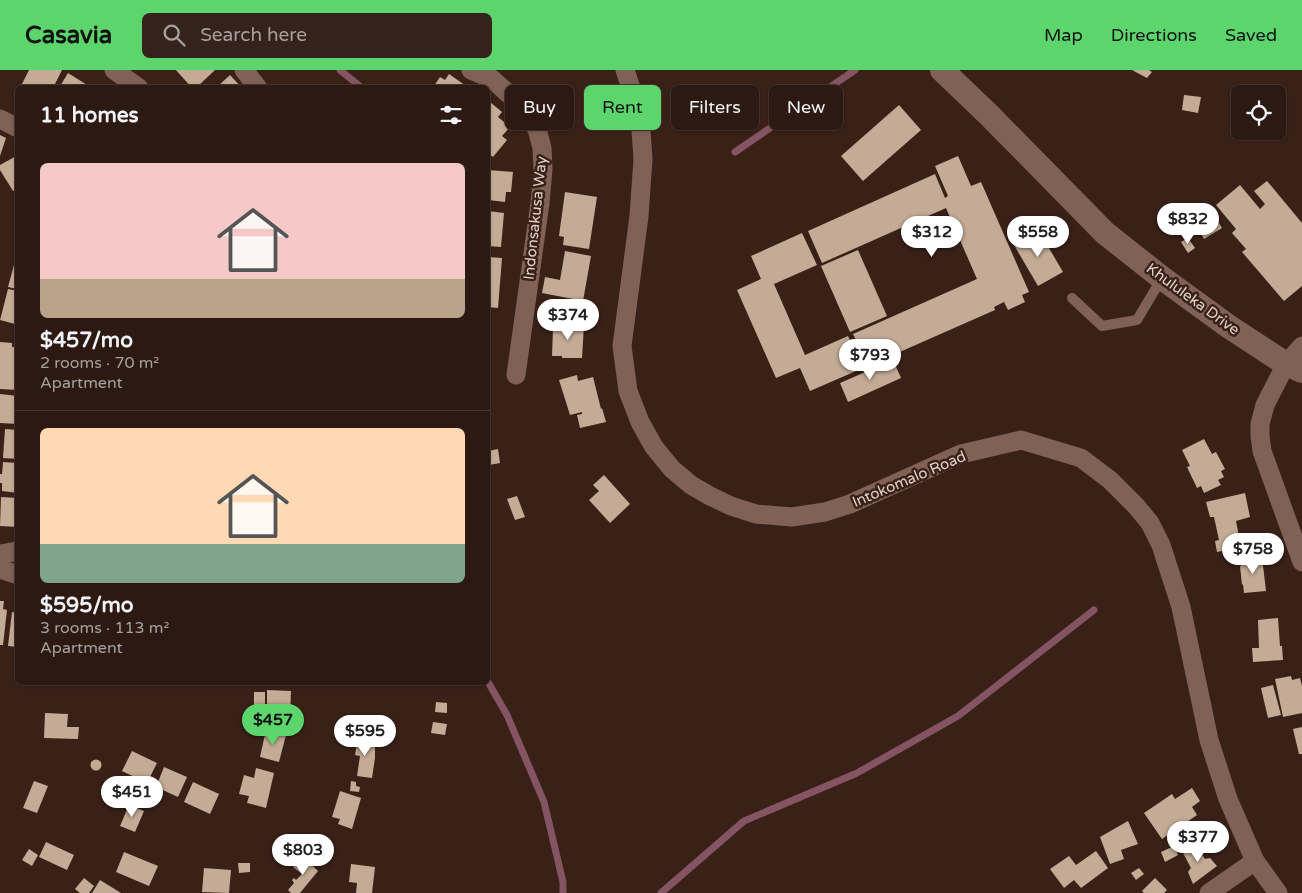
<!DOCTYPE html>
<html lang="en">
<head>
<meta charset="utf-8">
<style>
  body { margin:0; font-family:"Varela Round",sans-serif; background:#34221b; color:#f1f3f6; height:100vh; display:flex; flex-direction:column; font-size:19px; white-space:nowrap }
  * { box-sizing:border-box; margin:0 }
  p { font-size:16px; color:#a6a09f }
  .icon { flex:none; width:28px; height:28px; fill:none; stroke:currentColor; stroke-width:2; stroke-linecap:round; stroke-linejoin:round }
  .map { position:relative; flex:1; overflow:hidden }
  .side { position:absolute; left:15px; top:15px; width:475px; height:600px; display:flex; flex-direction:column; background:#2c1912; border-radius:8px; box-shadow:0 1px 4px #0004,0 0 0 1px #483832 }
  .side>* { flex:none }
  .banner { position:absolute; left:505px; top:15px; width:475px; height:45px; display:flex; gap:10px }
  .tools { position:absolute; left:1231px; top:15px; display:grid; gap:10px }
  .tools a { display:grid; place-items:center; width:55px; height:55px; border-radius:8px; background:#2c1912; box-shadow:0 1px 4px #0004,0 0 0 1px #483832; font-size:25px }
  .price { position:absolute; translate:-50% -42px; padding:0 11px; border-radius:18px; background:#fff; color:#222; font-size:16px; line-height:32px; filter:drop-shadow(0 1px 2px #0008) }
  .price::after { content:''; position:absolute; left:50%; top:30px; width:15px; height:11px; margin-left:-8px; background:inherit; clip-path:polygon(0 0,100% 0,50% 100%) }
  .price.selected { background:#5cd56d; color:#111 }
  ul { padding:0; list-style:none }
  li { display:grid; align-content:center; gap:10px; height:265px; padding:0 25px }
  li+li { border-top:1px solid #483832 }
  li span { display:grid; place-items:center; height:155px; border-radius:8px; color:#555 }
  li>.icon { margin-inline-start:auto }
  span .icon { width:90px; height:90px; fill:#fffc; stroke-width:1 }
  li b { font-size:21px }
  h2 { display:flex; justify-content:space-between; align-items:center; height:60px; padding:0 25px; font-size:21px }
  .chip { padding:0 18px; border-radius:8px; background:#2c1912; box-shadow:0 1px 4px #0004,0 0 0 1px #483832; font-size:18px; line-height:45px }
  .chip.selected { background:#5cd56d; color:#111 }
  header { display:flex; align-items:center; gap:30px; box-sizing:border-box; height:70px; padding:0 25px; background:#5cd56d; color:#111 }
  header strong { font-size:24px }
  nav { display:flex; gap:28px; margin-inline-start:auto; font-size:18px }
  .search { width:350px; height:45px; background:#34221b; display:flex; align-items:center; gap:12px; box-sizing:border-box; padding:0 18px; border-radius:8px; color:#a6a09f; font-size:19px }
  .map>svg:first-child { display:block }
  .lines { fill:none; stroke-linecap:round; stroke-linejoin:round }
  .stream { stroke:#845463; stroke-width:7 }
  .building { fill:#c4ab95 }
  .service { stroke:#7f6155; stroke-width:10 }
  .minor { stroke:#7f6155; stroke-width:19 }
  .tertiary { stroke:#7f6155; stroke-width:24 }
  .labels { text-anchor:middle; stroke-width:5; stroke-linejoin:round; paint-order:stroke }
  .street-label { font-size:15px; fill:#e1d0c9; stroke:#3a2118 }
</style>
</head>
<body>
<header>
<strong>Casavia</strong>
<div class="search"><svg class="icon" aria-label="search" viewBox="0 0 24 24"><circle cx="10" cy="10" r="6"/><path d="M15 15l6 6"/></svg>Search here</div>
<nav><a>Map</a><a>Directions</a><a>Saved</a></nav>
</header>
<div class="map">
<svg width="1302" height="823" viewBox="0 0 1302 823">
  <rect width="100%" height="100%" fill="#3a2118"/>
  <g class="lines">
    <g class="stream">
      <path d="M 340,0 L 362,18"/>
      <path d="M 735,82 L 855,0"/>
      <path d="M 488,612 L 507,645 L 544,732 L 563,812 L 563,823"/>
      <path d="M 661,823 L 744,751 L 857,703 L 958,646 L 1094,540"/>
    </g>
  </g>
  <g class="building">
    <path d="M 29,0 L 62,0 L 53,18 L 20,18 Z"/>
    <path d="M 176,0 L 215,0 L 196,18 L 192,18 Z"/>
    <path d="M 1132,0 L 1149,0 L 1152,2 L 1147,8 Z"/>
    <path d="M 68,3 L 92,18 L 59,18 Z"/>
    <path d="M 449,4 L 469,18 L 436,18 L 434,16 L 440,7 L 445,10 Z"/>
    <path d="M 230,5 L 242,18 L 216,18 Z"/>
    <path d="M 1184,25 L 1201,27 L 1198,43 L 1182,40 Z"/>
    <path d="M 490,32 L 502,42 L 498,47 L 510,57 L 502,66 L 507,70 L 493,87 L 488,83 L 488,35 Z"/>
    <path d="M 899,35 L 921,60 L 863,111 L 841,86 Z"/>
    <path d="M 0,65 L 6,68 L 0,86 Z"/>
    <path d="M 18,85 L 18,119 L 13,121 L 0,100 L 0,95 Z"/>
    <path d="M 958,86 L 971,116 L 981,112 L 1029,222 L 1022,225 L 1025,232 L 1008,240 L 1004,232 L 994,237 L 995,240 L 868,296 L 853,264 L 977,209 L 946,138 L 822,193 L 808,161 L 935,104 L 945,128 L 948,126 L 935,96 Z"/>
    <path d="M 488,100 L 513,102 L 511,122 L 506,122 L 505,132 L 488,130 Z"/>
    <path d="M 1267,111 L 1302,153 L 1302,216 L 1284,231 L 1242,182 L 1246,179 L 1232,163 L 1236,159 L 1216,135 L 1240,115 L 1260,139 L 1265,134 L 1254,121 Z"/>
    <path d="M 565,122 L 597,127 L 589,179 L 563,175 L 564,167 L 559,166 Z"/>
    <path d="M 488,141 L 504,143 L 501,177 L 488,176 Z"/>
    <path d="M 1217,150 L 1222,158 L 1204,169 L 1199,161 Z"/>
    <path d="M 1039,161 L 1063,202 L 1038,216 L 1014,175 Z"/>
    <path d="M 802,163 L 817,195 L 774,214 L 805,285 L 848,266 L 863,298 L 810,321 L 800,298 L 776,308 L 737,220 L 761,209 L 751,186 Z"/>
    <path d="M 1188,168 L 1195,178 L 1188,183 L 1181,172 Z"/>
    <path d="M 858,180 L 887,246 L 850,262 L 821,196 Z"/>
    <path d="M 565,181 L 591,186 L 583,231 L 542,223 L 545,207 L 560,210 Z"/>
    <path d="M 17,184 L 18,184 L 18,219 L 8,217 Z"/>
    <path d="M 488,187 L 502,188 L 498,238 L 488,237 Z"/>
    <path d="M 8,219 L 18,221 L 18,250 L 16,250 L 15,254 L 0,250 Z"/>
    <path d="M 563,254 L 584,255 L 582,288 L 562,288 L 562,286 L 552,286 L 553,258 L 562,258 Z"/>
    <path d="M 0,272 L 12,273 L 12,277 L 18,277 L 18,320 L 0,319 Z"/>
    <path d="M 893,290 L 901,308 L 848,332 L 840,313 Z"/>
    <path d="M 577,305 L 578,311 L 593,307 L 601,339 L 602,338 L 606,352 L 580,358 L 577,345 L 582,344 L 582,342 L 570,345 L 559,310 Z"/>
    <path d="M 0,324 L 18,326 L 18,354 L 0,353 Z"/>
    <path d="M 5,359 L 18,360 L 18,389 L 3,388 Z"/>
    <path d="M 1204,369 L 1212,384 L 1216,382 L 1225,399 L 1221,401 L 1224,407 L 1218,410 L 1221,415 L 1204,423 L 1201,416 L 1197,418 L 1187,397 L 1190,396 L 1182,380 Z"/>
    <path d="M 498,379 L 500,393 L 489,395 L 488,381 Z"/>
    <path d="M 3,392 L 18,393 L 18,423 L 2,421 L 2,413 L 0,413 L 0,404 L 2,404 Z"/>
    <path d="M 604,405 L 630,434 L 610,453 L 589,430 L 599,421 L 593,415 Z"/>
    <path d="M 1245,423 L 1250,447 L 1236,451 L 1241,477 L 1217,482 L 1215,471 L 1219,470 L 1214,447 L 1210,447 L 1206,432 Z"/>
    <path d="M 517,426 L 525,447 L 515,450 L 507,429 Z"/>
    <path d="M 1,427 L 18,428 L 18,457 L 0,456 Z"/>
    <path d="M 1262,487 L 1266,521 L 1244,523 L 1243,514 L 1242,515 L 1240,496 L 1241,496 L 1241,489 Z"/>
    <path d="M 0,531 L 4,531 L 3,539 L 7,540 L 3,575 L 0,575 Z"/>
    <path d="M 12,542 L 18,543 L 18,577 L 8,576 Z"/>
    <path d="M 1278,548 L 1280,576 L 1282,576 L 1283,590 L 1253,592 L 1252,578 L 1259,578 L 1258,550 Z"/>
    <path d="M 1291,606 L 1292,610 L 1300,608 L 1302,616 L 1302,643 L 1283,647 L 1275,609 Z"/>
    <path d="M 1273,615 L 1281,645 L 1268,648 L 1261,618 Z"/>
    <path d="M 267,620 L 291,621 L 290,649 L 278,649 L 278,652 L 267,652 Z"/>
    <rect x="254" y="622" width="11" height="16"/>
    <path d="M 436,632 L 447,633 L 447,643 L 435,642 Z"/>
    <path d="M 45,643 L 68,644 L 67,657 L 79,657 L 78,669 L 44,668 Z"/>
    <path d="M 433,652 L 447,654 L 445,665 L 431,663 Z"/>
    <path d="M 1302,657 L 1302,684 L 1299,684 L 1293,659 Z"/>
    <path d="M 266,660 L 286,665 L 279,692 L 260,687 Z"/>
    <path d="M 354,666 L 371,669 L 370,676 L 375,675 L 375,688 L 372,708 L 357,706 L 360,686 L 355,685 L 357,673 L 352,675 Z"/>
    <path d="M 132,681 L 157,693 L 147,713 L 122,701 Z"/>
    <circle cx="96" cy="695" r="5.5"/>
    <path d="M 164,697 L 187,707 L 178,727 L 156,717 Z"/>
    <path d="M 256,698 L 274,703 L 266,738 L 247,733 L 249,726 L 239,724 L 244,705 L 254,708 Z"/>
    <path d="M 34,711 L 48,716 L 37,743 L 23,738 Z"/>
    <path d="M 351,711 L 356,712 L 356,716 L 360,717 L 359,722 L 350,721 Z"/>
    <path d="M 193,712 L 219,724 L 210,744 L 184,732 Z"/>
    <path d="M 1192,718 L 1200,731 L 1192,737 L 1197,745 L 1162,769 L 1144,743 L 1172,724 L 1175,729 Z"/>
    <path d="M 340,721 L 361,728 L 352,759 L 338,754 L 340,749 L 332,747 Z"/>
    <path d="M 129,735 L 144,741 L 135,762 L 120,756 Z"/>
    <path d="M 1128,751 L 1138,774 L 1121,780 L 1124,789 L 1110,794 L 1100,767 Z"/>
    <path d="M 314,764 L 326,767 L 322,778 L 310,774 Z"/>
    <path d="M 46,772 L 74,785 L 67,800 L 39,787 Z"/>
    <path d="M 1195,774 L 1205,789 L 1210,788 L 1217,796 L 1193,814 L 1188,802 L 1191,798 L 1182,781 Z"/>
    <path d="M 1174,776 L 1178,785 L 1165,792 L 1161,782 Z"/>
    <path d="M 29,779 L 38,785 L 32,796 L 22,790 Z"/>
    <path d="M 1096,781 L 1108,798 L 1081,818 L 1074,810 L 1064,818 L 1050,799 L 1069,786 L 1076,795 Z"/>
    <path d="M 124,782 L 158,796 L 149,816 L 116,802 Z"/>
    <path d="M 304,787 L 318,801 L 300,823 L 291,823 L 288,820 L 294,813 L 292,810 L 294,808 L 296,810 L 302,804 L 293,797 Z"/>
    <path d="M 238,793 L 250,793 L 250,802 L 239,803 Z"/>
    <path d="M 351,794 L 375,797 L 372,823 L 356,823 L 357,813 L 349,812 Z"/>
    <path d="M 204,798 L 231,800 L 229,823 L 202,822 Z"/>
    <path d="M 1139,798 L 1144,804 L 1136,810 L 1131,803 Z"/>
    <path d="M 84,808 L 94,816 L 89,823 L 80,823 L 75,819 Z"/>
    <path d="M 1155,808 L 1167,820 L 1164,823 L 1144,823 L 1142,821 Z"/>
    <path d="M 100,810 L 121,823 L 92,823 Z"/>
  </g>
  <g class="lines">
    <path class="service" d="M 1072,228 L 1102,256 L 1137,250 L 1162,208"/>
    <g class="minor">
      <path d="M 114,0 L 139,18"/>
      <path d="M 244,0 L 258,18"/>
      <path d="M 471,0 L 492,9 L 522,36 L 537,59 L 542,78 L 543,99 L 540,133 L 516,305"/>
      <path d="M 625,0 L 640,46 L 643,89 L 639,146 L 622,276 L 628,321 L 640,352 L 654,377 L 672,399 L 691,415 L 710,426 L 731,436 L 756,444 L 792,447 L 825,442 L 850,434 L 961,384 L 1021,370 L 1081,388 L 1110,410 L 1136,436 L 1150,453 L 1161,475 L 1181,537 L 1209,670 L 1228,729 L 1255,791 L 1278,823"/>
      <path d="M 0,49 L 18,58"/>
      <path d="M 1302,276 L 1286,294 L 1265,335 L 1260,354 L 1260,366 L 1262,381 L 1302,492"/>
      <path d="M 0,484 L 13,482 L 18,480"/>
      <path d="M 0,499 L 18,505"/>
      <path d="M 1209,823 L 1255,791"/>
    </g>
    <path class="tertiary" d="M 942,0 L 989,45 L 1105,163 L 1162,208 L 1228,256 L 1286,294 L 1302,301"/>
  </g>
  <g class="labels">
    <g class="street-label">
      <text transform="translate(535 148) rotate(-84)" y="5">Indonsakusa Way</text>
      <text transform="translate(1193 229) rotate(36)" y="5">Khululeka Drive</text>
      <text transform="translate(909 409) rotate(-23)" y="5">Intokomalo Road</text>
    </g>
  </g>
</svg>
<div class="tools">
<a><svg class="icon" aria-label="locate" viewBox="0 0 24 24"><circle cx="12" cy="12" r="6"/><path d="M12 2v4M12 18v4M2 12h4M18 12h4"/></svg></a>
</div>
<b class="price" style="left:1188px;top:175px">$832</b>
<b class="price" style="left:932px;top:188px">$312</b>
<b class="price" style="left:1038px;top:188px">$558</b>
<b class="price" style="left:568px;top:271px">$374</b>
<b class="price" style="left:870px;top:311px">$793</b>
<b class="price" style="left:1253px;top:505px">$758</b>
<b class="price selected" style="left:273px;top:676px">$457</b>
<b class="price" style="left:365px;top:687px">$595</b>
<b class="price" style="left:132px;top:748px">$451</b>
<b class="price" style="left:1198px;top:793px">$377</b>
<b class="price" style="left:303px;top:806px">$803</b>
<div class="banner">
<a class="chip">Buy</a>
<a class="chip selected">Rent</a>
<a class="chip">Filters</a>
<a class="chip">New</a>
</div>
<section class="side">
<h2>11 homes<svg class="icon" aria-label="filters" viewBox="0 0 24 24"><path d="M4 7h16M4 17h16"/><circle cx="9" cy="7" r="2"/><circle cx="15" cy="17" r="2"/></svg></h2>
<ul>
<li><span style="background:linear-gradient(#f6c9c9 75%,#b9a48a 0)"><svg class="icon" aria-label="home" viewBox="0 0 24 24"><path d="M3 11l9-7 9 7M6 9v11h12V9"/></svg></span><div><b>$457/mo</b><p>2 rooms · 70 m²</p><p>Apartment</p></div></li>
<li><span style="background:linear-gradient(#ffd9b3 75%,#7fa58c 0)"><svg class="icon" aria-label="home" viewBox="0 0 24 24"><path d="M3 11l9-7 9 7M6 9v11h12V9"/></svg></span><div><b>$595/mo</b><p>3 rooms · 113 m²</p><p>Apartment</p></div></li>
</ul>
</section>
</div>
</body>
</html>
